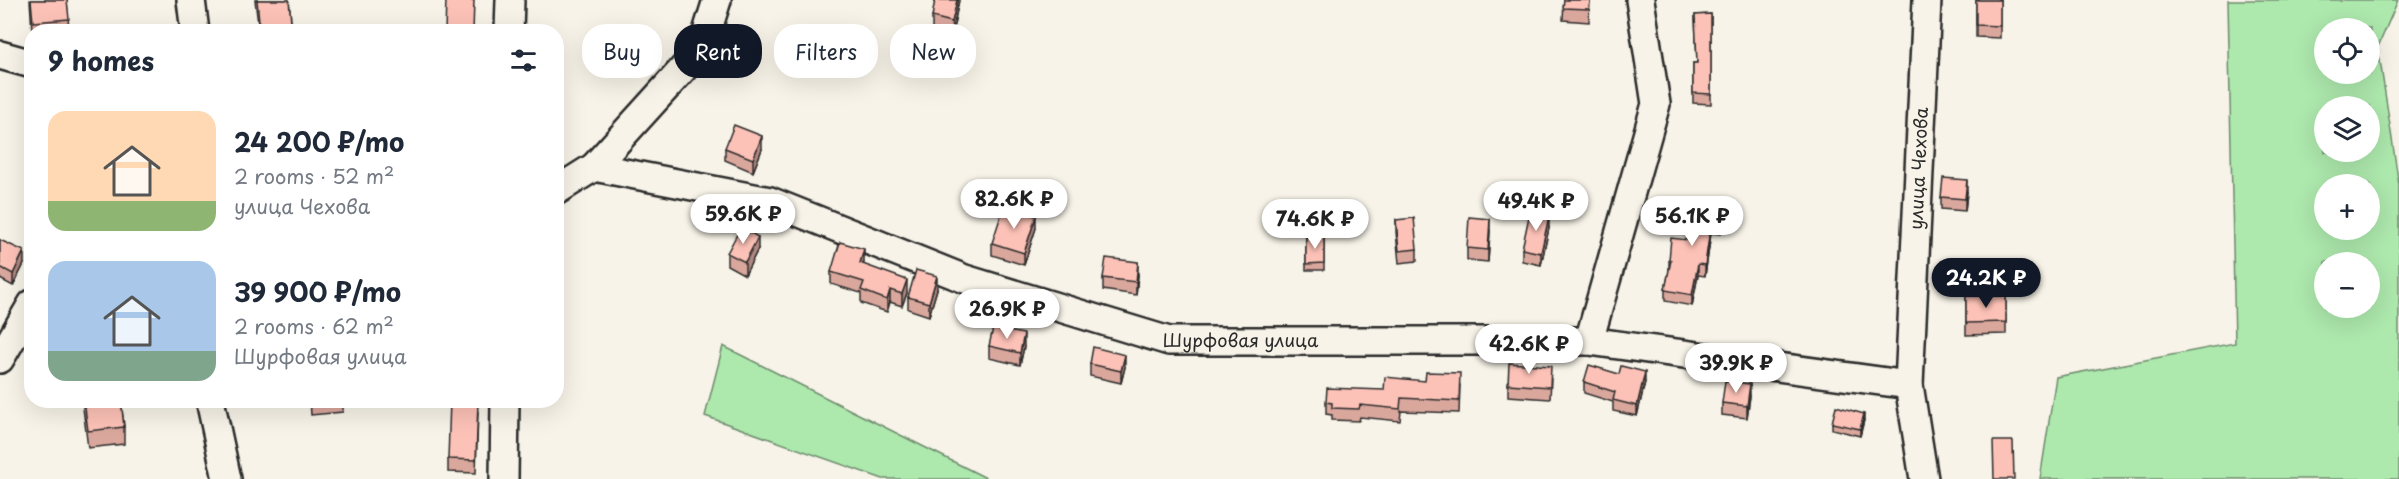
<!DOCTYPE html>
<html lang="en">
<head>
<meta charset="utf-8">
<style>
  body { margin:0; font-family:"Playpen Sans",sans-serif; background:#f6f6f7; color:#1f2937; height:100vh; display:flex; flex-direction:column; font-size:22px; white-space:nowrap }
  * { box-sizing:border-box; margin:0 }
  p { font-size:20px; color:#747a83 }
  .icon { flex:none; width:33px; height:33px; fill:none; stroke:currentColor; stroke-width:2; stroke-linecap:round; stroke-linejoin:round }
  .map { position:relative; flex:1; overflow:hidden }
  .panel { position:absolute; left:24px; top:24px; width:540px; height:384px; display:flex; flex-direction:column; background:#fff; border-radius:24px; box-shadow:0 6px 24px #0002 }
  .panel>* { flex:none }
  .guide { position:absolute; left:582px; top:24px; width:570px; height:54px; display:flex; gap:12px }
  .controls { position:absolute; left:2314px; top:18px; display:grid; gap:12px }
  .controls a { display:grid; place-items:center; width:66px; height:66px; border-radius:50%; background:#fff; box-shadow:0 6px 24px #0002; font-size:30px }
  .price { position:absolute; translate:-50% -51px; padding:0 14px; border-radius:21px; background:#fff; color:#222; font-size:20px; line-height:39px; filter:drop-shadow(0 2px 3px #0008) }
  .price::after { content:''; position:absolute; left:50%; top:36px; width:18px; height:14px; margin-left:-9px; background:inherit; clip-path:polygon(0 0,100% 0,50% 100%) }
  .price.on { background:#111827; color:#fff }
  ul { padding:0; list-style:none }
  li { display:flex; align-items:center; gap:18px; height:150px; padding:0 24px }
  li span { display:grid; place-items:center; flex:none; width:168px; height:120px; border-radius:18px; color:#555 }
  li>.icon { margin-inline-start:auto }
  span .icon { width:72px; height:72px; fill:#fffc; stroke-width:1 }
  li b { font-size:26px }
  h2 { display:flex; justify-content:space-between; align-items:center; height:72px; padding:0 24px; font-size:26px }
  .pill { padding:0 21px; border-radius:24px; background:#fff; box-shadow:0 6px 24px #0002; font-size:21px; line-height:54px }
  .pill.on { background:#111827; color:#fff }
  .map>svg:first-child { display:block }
  .green { fill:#ade8ad; stroke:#6c8a6c; stroke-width:1.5; fill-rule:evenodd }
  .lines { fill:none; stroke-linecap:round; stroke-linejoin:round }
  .minor-casing { stroke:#2b2b2b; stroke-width:32 }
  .minor { stroke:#f7f3e8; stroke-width:27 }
  .wall { fill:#daa79d; stroke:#2b2b2b; stroke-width:1.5 }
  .shaded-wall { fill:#b18880; stroke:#2b2b2b; stroke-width:1.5 }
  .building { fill:#fdc2b7; stroke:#2b2b2b; stroke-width:1.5 }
  .labels { text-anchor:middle; stroke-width:4.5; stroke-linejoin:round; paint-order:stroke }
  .street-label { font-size:18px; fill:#2b2b2b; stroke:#f7f3e8 }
</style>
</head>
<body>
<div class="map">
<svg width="2399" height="479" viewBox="0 0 2399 479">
  <rect width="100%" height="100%" fill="#f7f3e8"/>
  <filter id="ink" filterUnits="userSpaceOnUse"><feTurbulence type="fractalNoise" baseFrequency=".0167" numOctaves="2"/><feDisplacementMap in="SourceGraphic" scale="12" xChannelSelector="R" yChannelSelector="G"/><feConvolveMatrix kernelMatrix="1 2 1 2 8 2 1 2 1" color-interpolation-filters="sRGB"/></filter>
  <g filter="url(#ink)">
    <g class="green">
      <path d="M 2228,0 L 2398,0 L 2378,47 L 2399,185 L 2399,479 L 2040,479 L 2056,377 L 2235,343 ZM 2325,28 L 2370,28 L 2370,74 L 2325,74 ZM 2325,106 L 2370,106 L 2370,152 L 2325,152 ZM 2325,184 L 2370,184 L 2370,230 L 2325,230 ZM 2325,262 L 2370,262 L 2370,308 L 2325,308 Z"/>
      <path d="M 723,346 L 988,479 L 883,479 L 705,416 Z"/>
    </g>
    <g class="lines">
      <defs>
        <g id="minor">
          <path d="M 191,0 L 195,32"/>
          <path d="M 509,32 L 510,0"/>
          <path d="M 0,55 L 32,64"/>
          <path id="s1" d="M 594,167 L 770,201 L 965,279 L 1169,341 L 1589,341 L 1909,385"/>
          <path d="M 556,191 L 594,167 L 702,48 L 717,0"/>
          <path d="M 1589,341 L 1656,104 L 1640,0"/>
          <path d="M 0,359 L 32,304"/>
          <path d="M 210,400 L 227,479"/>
          <path d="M 504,479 L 505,400"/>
          <path id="s2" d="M 1924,479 L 1909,385 L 1927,0"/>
        </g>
      </defs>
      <use href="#minor" class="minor-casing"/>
      <use href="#minor" class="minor"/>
    </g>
    <g class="wall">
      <path d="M 30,0 L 67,0 L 69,32 L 32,32 Z"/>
      <path d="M 255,0 L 289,0 L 292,32 L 259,32 Z"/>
      <path d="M 959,0 L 952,34 L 932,30 L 932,17 Z"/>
      <path d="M 1564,0 L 1590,0 L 1589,22 L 1563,20 Z"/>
      <path d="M 1976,0 L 2000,0 L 2000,38 L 1976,37 Z"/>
      <path d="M 1711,14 L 1711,104 L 1693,103 L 1693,63 L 1697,63 L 1695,15 Z"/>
      <path d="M 725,148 L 762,149 L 753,172 L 725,160 Z"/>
      <path d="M 1967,192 L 1965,211 L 1941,209 L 1941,197 Z"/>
      <path d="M 1722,213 L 1721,234 L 1711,233 L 1705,276 L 1698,275 L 1692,306 L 1665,301 L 1665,290 L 1669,271 L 1669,260 L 1688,240 Z"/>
      <path d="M 1396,220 L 1417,249 L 1417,261 L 1399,263 L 1396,232 Z"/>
      <path d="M 1036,228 L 1024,265 L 992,255 L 992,243 Z"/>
      <path d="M 1549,228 L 1541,265 L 1522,261 L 1522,249 Z"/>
      <path d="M 1490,231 L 1488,262 L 1467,260 L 1467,248 Z"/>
      <rect x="1306" y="236" width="18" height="34"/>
      <path d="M 0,240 L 24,264 L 13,286 L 0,279 Z"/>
      <path d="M 758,249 L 745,275 L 727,265 L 727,253 Z"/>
      <path d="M 864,262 L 863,265 L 907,293 L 902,306 L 890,302 L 887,312 L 861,303 L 861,293 L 831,284 L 831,272 Z"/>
      <path d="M 1138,275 L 1136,295 L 1103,290 L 1103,278 Z"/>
      <path d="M 937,289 L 929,316 L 908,309 L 908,297 Z"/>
      <path d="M 1966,296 L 2006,296 L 2006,334 L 1966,335 Z"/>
      <path d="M 989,346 L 1024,347 L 1020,365 L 989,358 Z"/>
      <path d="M 1090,364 L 1125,367 L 1121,383 L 1090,376 Z"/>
      <path d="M 1551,379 L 1550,399 L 1508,396 L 1508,384 Z"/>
      <path d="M 1584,382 L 1645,382 L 1637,416 L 1613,411 L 1613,402 L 1584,393 Z"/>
      <path d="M 1460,385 L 1459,413 L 1401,411 L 1400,421 L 1360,417 L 1359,421 L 1332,420 L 1332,415 L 1326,414 L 1326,402 L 1384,390 Z"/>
      <path d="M 1750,396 L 1747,418 L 1722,415 L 1722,403 Z"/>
      <path d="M 82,400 L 121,400 L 124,427 L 124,444 L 88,448 Z"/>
      <path d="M 310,400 L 343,400 L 343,412 L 311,415 Z"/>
      <path d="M 478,413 L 476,473 L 448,472 L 448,459 Z"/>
      <path d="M 1864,420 L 1860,436 L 1832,429 L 1832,423 Z"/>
    </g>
    <g class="shaded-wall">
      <path d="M 957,0 L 959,0 L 952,34 L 952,22 Z"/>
      <path d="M 762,136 L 762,149 L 753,172 L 753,159 Z"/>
      <path d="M 1967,180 L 1967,192 L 1965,211 L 1965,199 Z"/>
      <path d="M 1036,216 L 1036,228 L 1024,265 L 1024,253 Z"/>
      <path d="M 1549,216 L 1549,228 L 1541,265 L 1541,253 Z"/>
      <path d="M 1490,219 L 1490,231 L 1488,262 L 1488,250 Z"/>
      <path d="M 1711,222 L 1711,233 L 1705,276 L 1705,265 Z"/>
      <path d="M 758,237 L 758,249 L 745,275 L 745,262 Z"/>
      <path d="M 864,249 L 864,262 L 860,276 L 860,263 Z"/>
      <path d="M 24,251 L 24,264 L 13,286 L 13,274 Z"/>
      <path d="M 1138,262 L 1138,275 L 1136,295 L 1136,282 Z"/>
      <path d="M 1698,264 L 1698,275 L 1692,306 L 1692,295 Z"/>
      <path d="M 937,276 L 937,289 L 929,316 L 929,303 Z"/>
      <path d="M 907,280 L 907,293 L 902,306 L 902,294 Z"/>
      <path d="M 890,290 L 890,302 L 887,312 L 887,300 Z"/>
      <path d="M 1024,334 L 1024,347 L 1020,365 L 1020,353 Z"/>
      <path d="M 1125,355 L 1125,367 L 1121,383 L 1121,371 Z"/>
      <path d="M 1645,372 L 1645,382 L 1637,416 L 1637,406 Z"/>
      <path d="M 1750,384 L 1750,396 L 1747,418 L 1747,406 Z"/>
      <path d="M 1864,414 L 1864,420 L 1860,436 L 1860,429 Z"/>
    </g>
    <g class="building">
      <path d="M 31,0 L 67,0 L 69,19 L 33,22 Z"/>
      <path d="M 257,0 L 289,0 L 292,32 L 260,32 Z"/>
      <path d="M 446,0 L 474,0 L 473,32 L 445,32 Z"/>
      <path d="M 935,0 L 957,0 L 952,22 L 932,17 Z"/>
      <path d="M 1564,0 L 1590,0 L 1589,9 L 1563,8 Z"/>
      <path d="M 1976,0 L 2000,0 L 2000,26 L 1976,25 Z"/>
      <path d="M 1711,14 L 1711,94 L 1693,93 L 1693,63 L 1697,63 L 1695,15 Z"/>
      <path d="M 734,125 L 762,136 L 753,159 L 725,148 Z"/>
      <path d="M 1943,178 L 1967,180 L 1965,199 L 1941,197 Z"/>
      <path d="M 1692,200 L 1722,202 L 1721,223 L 1711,222 L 1705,265 L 1698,264 L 1692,295 L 1665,290 L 1671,260 L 1669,260 L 1671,238 L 1688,240 Z"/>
      <path d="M 1004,206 L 1036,216 L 1024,253 L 992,243 Z"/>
      <path d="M 1530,212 L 1549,216 L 1541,253 L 1522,249 Z"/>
      <path d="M 1469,217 L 1490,219 L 1488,250 L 1467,248 Z"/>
      <path d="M 1414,218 L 1417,249 L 1399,251 L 1396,220 Z"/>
      <path d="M 741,227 L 758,237 L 745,262 L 727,253 Z"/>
      <path d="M 1306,236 L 1324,236 L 1324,263 L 1306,264 Z"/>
      <path d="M 0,240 L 24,251 L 13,274 L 0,267 Z"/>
      <path d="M 840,242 L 864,249 L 860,263 L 907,280 L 902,294 L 890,290 L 887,300 L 861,290 L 864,282 L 831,272 Z"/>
      <path d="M 1106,258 L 1138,262 L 1136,282 L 1103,278 Z"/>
      <path d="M 916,270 L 937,276 L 929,303 L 908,297 Z"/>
      <path d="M 1966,296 L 2006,296 L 2006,322 L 1966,323 Z"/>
      <path d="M 993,328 L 1024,334 L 1020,353 L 989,346 Z"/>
      <path d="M 1093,347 L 1125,355 L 1121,371 L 1090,364 Z"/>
      <path d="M 1509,363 L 1551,366 L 1550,387 L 1508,384 Z"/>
      <path d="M 1589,365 L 1619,374 L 1621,366 L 1645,372 L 1637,406 L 1613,400 L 1615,392 L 1584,382 Z"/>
      <path d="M 1426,372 L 1460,373 L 1459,401 L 1401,398 L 1400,409 L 1360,405 L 1359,409 L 1332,408 L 1332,403 L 1326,402 L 1327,388 L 1384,390 L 1385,377 L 1425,381 Z"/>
      <path d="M 1725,381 L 1750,384 L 1747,406 L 1722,403 Z"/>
      <path d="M 84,400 L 121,400 L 124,427 L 88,431 Z"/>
      <path d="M 450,400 L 478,401 L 476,460 L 448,459 Z"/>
      <path d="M 1836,406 L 1864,414 L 1860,429 L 1832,423 Z"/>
      <path d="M 1993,441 L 2013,441 L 2014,479 L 1994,479 Z"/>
    </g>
  </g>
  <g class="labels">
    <g class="street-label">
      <text dy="6" stroke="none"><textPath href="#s2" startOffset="312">улица Чехова</textPath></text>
      <text dy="6" stroke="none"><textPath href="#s1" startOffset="674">Шурфовая улица</textPath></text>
    </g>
  </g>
</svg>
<div class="controls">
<a><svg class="icon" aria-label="locate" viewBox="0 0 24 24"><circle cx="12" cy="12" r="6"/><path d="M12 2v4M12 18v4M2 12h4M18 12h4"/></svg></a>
<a><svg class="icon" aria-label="layers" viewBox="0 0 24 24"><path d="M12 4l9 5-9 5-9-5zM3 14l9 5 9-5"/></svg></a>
<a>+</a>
<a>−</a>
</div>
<b class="price" style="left:1014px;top:230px">82.6K ₽</b>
<b class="price" style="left:1536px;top:232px">49.4K ₽</b>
<b class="price" style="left:743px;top:245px">59.6K ₽</b>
<b class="price" style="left:1692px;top:247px">56.1K ₽</b>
<b class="price" style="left:1315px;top:250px">74.6K ₽</b>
<b class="price on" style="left:1986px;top:309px">24.2K ₽</b>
<b class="price" style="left:1007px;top:340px">26.9K ₽</b>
<b class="price" style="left:1529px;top:375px">42.6K ₽</b>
<b class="price" style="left:1736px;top:394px">39.9K ₽</b>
<div class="guide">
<a class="pill">Buy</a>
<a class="pill on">Rent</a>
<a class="pill">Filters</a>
<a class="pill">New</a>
</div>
<section class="panel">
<h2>9 homes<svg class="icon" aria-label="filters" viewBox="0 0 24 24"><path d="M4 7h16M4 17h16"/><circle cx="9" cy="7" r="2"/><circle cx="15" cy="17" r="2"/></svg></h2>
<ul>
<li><span style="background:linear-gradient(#ffd9b3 75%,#8fb573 0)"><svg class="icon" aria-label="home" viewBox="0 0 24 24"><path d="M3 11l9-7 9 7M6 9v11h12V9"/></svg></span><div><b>24 200 ₽/mo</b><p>2 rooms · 52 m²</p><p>улица Чехова</p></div></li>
<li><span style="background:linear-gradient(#a9c7e8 75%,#7fa58c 0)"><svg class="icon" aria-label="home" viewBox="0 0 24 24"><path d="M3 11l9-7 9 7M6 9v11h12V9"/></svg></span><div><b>39 900 ₽/mo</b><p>2 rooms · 62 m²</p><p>Шурфовая улица</p></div></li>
</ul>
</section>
</div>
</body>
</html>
